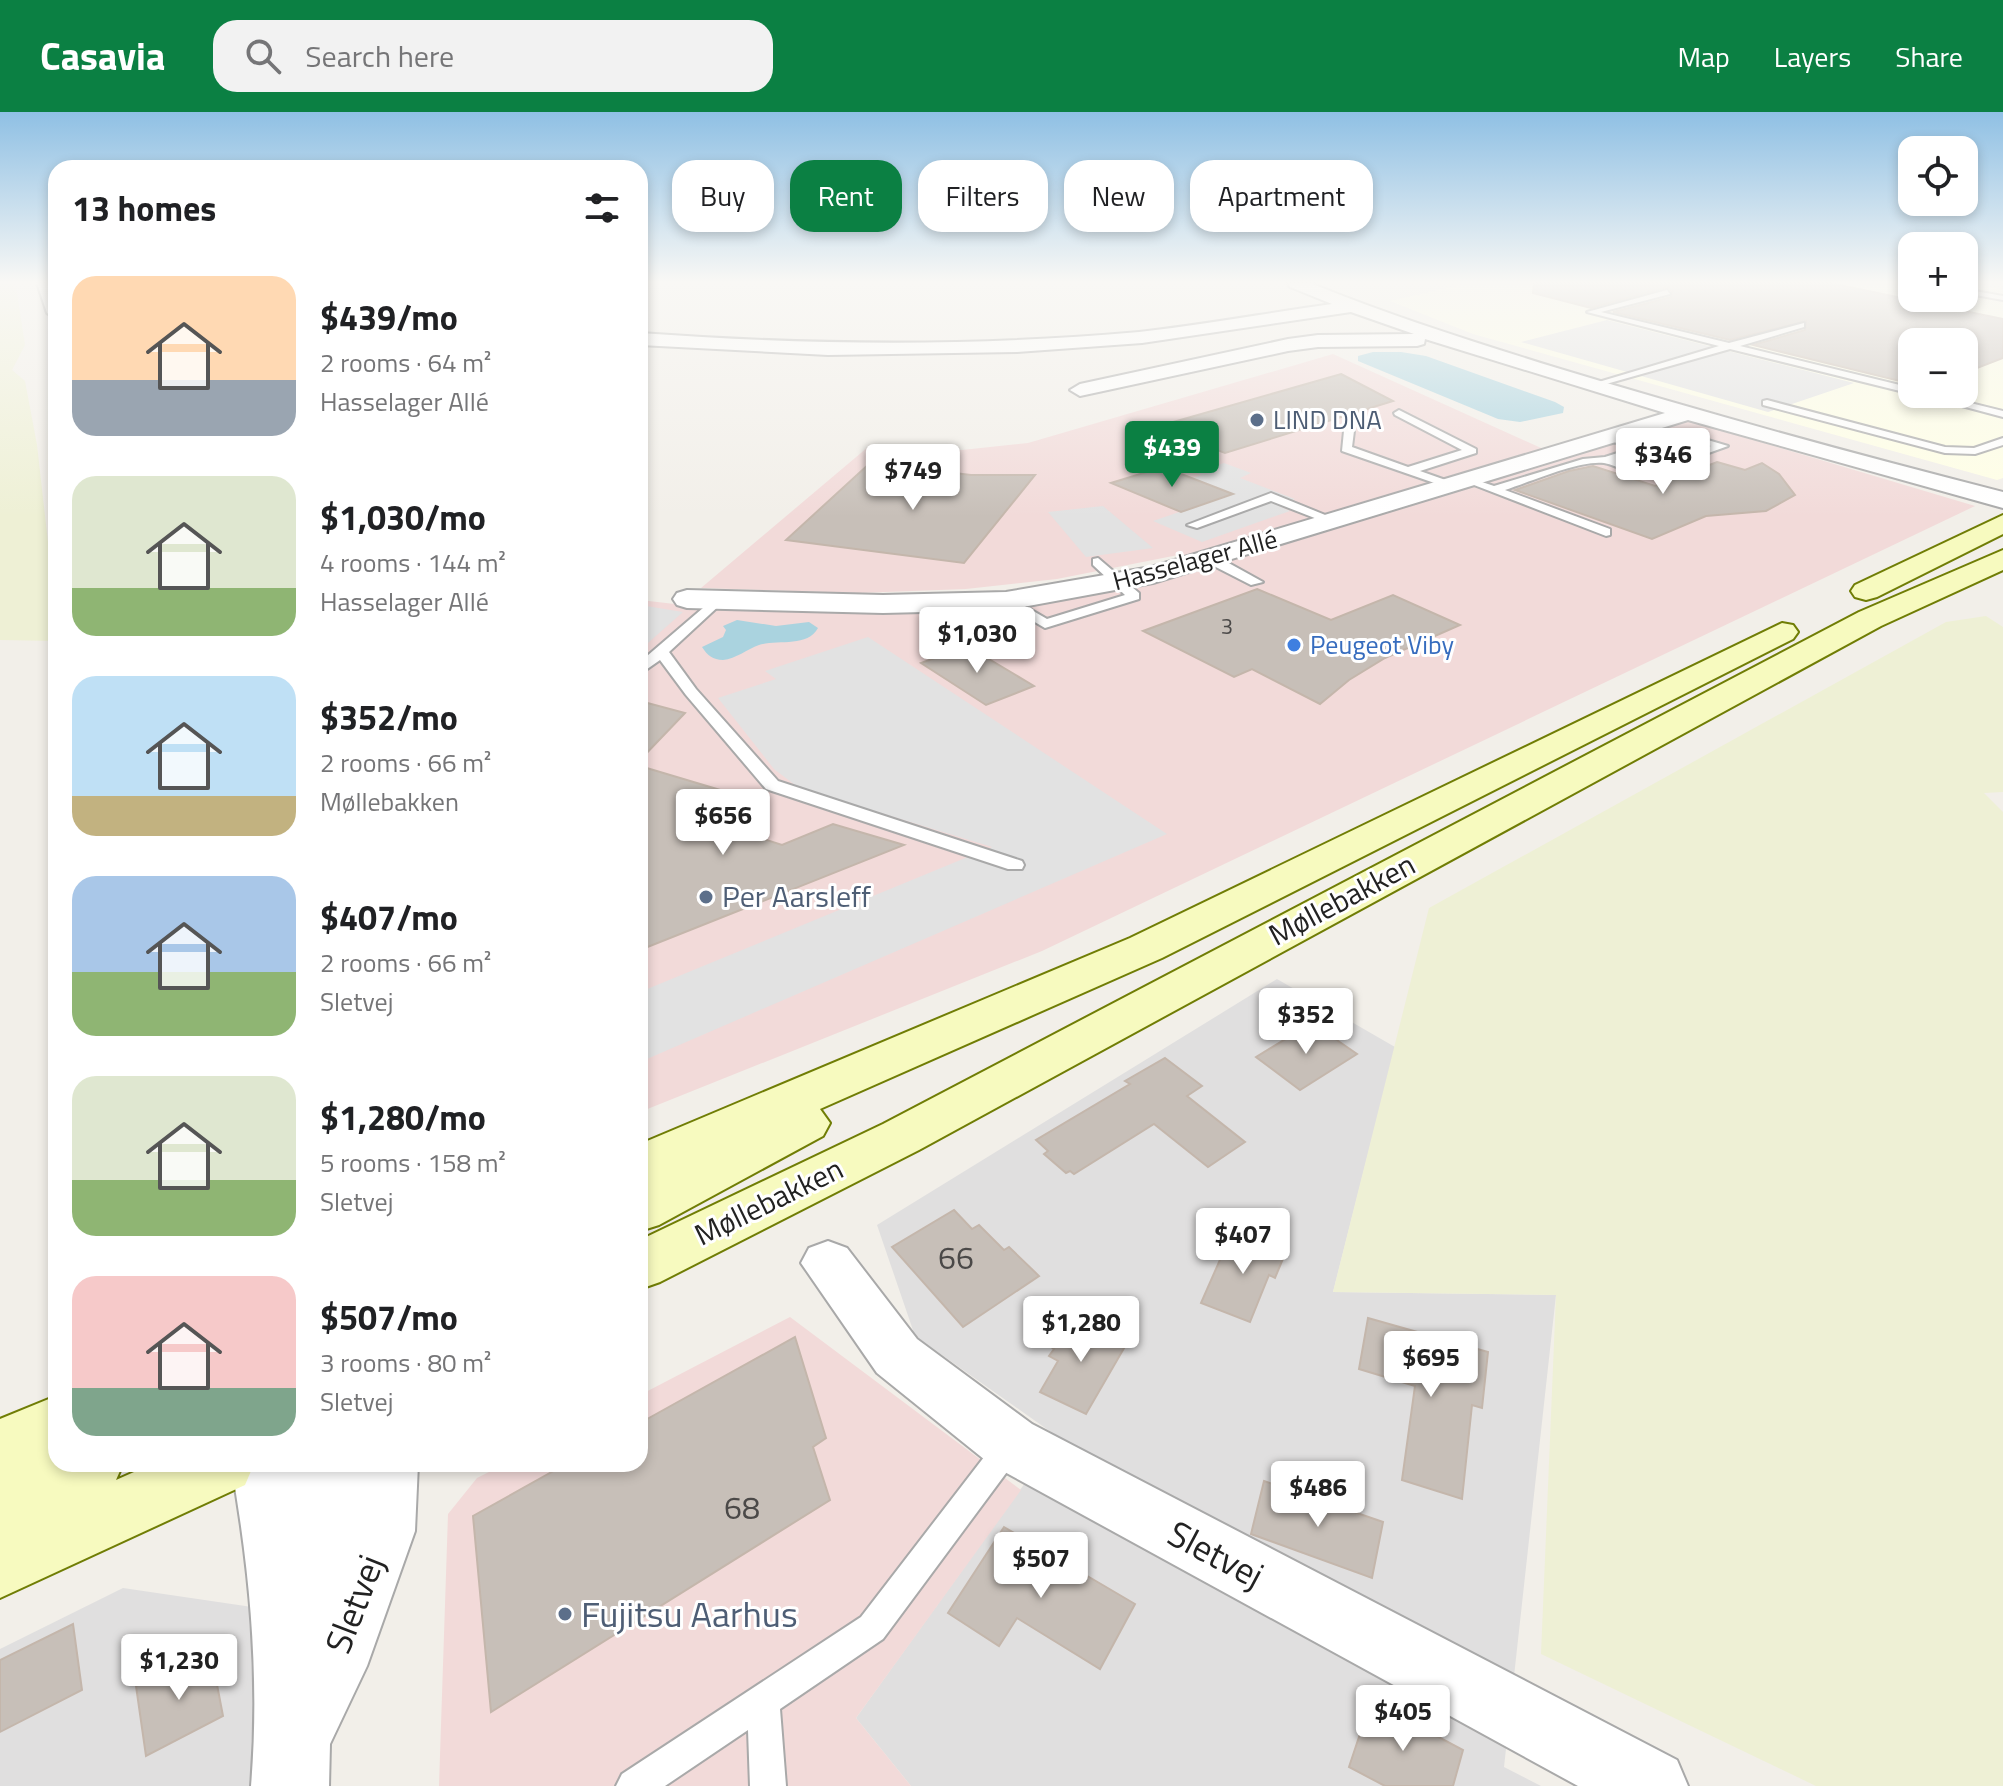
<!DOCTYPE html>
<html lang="en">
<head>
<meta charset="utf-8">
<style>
  body { margin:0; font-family:"Titillium Web",sans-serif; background:#f2f2f2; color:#202124; height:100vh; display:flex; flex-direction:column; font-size:30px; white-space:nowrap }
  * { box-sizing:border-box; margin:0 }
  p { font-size:26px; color:#757577 }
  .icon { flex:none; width:44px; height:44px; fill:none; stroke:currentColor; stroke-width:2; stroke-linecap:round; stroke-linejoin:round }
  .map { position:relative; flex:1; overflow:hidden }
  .side { position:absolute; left:48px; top:48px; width:600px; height:1312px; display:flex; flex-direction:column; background:#fff; border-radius:24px; box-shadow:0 4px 12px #0003 }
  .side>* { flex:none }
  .banner { position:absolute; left:672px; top:48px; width:760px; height:72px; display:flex; gap:16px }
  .buttons { position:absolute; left:1898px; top:24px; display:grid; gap:16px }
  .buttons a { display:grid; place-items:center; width:80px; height:80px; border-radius:16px; background:#fff; box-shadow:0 4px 12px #0003; font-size:40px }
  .price { position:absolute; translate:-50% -68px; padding:0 18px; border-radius:8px; background:#fff; color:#222; font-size:26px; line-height:52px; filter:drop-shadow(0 2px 4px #0008) }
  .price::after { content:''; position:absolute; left:50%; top:48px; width:24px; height:18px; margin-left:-12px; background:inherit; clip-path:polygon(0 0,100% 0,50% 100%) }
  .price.on { background:#0b8043; color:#fff }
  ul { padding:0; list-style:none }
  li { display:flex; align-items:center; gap:24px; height:200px; padding:0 24px }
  li span { display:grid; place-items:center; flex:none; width:224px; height:160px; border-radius:24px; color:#555 }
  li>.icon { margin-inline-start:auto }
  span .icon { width:96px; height:96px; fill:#fffc; stroke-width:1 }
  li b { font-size:34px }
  h2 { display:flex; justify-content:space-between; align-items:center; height:96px; padding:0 24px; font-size:34px }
  .chip { padding:0 28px; border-radius:24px; background:#fff; box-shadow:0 4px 12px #0003; font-size:28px; line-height:72px }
  .chip.on { background:#0b8043; color:#fff }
  header { display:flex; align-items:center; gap:48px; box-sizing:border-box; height:112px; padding:0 40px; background:#0b8043; color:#fff }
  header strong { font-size:38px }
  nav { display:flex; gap:44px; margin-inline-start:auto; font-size:28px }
  .search { width:560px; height:72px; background:#f2f2f2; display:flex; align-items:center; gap:20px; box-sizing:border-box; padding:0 28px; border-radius:24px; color:#757577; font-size:30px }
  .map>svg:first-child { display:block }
  .residential { fill:#e0dfdf }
  .commercial { fill:#f2dad9 }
  .education { fill:#ffffe5; fill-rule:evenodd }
  .farmland { fill:#eef0d5 }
  .parking { fill:#e2e2e2 }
  .water { fill:#aad3df }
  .building { fill:#c7bfb8; stroke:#c4b6ab; stroke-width:2 }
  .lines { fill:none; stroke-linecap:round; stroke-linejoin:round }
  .service-casing { stroke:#a9a9a9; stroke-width:4 }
  .minor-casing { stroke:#a9a9a9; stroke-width:4 }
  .tertiary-casing { stroke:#a9a9a9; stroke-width:4 }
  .secondary-casing { stroke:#707d05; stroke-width:4 }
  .service { fill:#fff; fill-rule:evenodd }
  .minor { fill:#fff; fill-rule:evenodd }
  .tertiary { fill:#fff; fill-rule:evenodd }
  .secondary { fill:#f7fabf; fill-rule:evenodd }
  .service-dot { fill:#5c6f8a; stroke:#fff; stroke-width:3 }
  .shop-dot { fill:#3f7fe0; stroke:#fff; stroke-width:3 }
  .labels { text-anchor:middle; stroke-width:6; stroke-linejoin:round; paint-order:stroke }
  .far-number-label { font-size:22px; fill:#4b4948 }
  .far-service-label { font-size:26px; fill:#4e5e75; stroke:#fff; text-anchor:start }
  .far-street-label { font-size:26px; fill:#222; stroke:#fff }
  .far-shop-label { font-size:26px; fill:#366cbe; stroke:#fff; text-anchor:start }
  .service-label { font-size:30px; fill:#4e5e75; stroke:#fff; text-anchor:start }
  .street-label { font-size:30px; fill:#222; stroke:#fff }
  .near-number-label { font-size:32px; fill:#4b4948 }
  .near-street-label { font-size:36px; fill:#222; stroke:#fff }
  .near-service-label { font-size:36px; fill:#4e5e75; stroke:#fff; text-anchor:start }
</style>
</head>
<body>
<header>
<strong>Casavia</strong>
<div class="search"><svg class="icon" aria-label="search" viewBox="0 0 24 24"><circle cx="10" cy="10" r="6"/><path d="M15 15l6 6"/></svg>Search here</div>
<nav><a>Map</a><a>Layers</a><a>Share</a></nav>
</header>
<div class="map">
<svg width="2003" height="1674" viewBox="0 0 2003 1674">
  <rect width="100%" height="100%" fill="#f2efe9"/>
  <g class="residential">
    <path d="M 1277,867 L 1395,935 L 1333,1180 L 1556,1183 L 1504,1655 L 1541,1674 L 911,1674 L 856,1606 L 1058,1325 L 915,1224 L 877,1113 Z"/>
    <path d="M 123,1476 L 252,1495 L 257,1674 L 0,1674 L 0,1537 Z"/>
  </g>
  <g class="commercial">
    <path d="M 1333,242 L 1563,346 L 1690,309 L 1975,394 L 1042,839 L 640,1000 L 640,488 L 692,494 L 1103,480 L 1197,458 L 1178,443 L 1057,467 L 966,477 L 858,481 L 701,476 L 868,335 L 962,338 L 1028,331 Z"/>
    <path d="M 790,1205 L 1021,1378 L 856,1606 L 911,1674 L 439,1674 L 448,1402 L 477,1366 L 505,1352 L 640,1352 L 640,1283 Z"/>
  </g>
  <path class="education" d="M 1470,171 L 1912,171 L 1912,186 L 1964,186 L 1964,171 L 2003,177 L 2003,366 L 1997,368 L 1473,222 L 1390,189 ZM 1912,230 L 1964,230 L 1964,282 L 1912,282 Z"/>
  <g class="farmland">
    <path d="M 0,171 L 12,171 L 16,175 L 25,233 L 12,258 L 25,269 L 37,333 L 56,501 L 56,529 L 0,528 Z"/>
    <path d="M 1986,504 L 2003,515 L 2003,680 L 1984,681 L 2003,700 L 2003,1674 L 1816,1674 L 1541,1542 L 1556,1183 L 1333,1180 L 1429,796 L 1946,510 Z"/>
  </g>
  <g class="parking">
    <path d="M 1607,208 L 1854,271 L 1768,300 L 1521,230 Z"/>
    <path d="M 1224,351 L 1251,361 L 1240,366 L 1295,387 L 1277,393 L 1290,399 L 1202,430 L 1153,409 L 1232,382 L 1193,366 L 1202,363 L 1195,360 Z"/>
    <path d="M 1103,394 L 1153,436 L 1086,445 L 1048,400 Z"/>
    <path d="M 640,493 L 683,500 L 640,538 Z"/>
    <path d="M 868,525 L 1167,722 L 640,950 L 640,880 L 992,735 L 799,676 L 774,657 L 718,586 L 776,567 L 765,559 Z"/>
  </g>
  <g class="water">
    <path d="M 1373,240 L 1401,240 L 1426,244 L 1555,290 L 1564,295 L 1563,301 L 1520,310 L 1498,307 L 1358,249 L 1358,244 Z"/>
    <path d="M 737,508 L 776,514 L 809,510 L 818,516 C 807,536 777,527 759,533 C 747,537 736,547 723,548 C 713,548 707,543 702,535 L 723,525 L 726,518 L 723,514 Z"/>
  </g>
  <g class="building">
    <path d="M 1534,171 L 1830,171 L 2003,207 L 2003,246 L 1964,261 L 1964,230 L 1912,230 L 1912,272 L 1753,233 L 1805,218 L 1806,209 L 1730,228 L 1613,200 L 1671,185 L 1672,180 L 1668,175 L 1591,196 L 1533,181 Z"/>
    <path d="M 1341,262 L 1393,289 L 1225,341 L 1156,315 Z"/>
    <path d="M 1717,350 L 1745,358 L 1762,351 L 1779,362 L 1795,383 L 1766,399 L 1706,404 L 1652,427 L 1515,378 L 1569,359 L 1593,354 L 1655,374 Z"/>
    <path d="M 870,351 L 971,363 L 1035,363 L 964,451 L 786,428 Z"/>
    <path d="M 1163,355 L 1233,382 L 1181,400 L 1111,371 Z"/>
    <path d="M 1257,477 L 1331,508 L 1393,483 L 1460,513 L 1385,546 L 1349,568 L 1320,592 L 1252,557 L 1234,565 L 1143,519 Z"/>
    <path d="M 967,534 L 1034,574 L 986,593 L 921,551 Z"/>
    <path d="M 640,589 L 685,601 L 640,648 Z"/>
    <path d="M 640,654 L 757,689 L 726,715 L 782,733 L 833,712 L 904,733 L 640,838 Z"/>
    <path d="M 1312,911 L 1357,942 L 1300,978 L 1256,945 Z"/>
    <path d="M 1165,946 L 1202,974 L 1187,984 L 1245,1030 L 1208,1055 L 1154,1012 L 1074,1062 L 1070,1059 L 1066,1061 L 1044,1042 L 1048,1039 L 1036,1028 L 1130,972 L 1125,969 Z"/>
    <path d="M 954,1098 L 972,1117 L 979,1113 L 1004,1138 L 1009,1135 L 1039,1164 L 963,1215 L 892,1135 Z"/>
    <path d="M 1246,1122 L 1287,1137 L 1275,1166 L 1269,1163 L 1250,1210 L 1201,1191 L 1230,1125 L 1243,1130 Z"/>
    <path d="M 1071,1205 L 1127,1231 L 1086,1302 L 1040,1280 L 1058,1249 L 1049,1244 L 1054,1237 L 1051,1235 Z"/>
    <path d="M 1368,1206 L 1488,1240 L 1482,1296 L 1472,1293 L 1462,1387 L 1402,1368 L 1415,1274 L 1359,1257 Z"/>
    <path d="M 795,1225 L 826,1326 L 813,1335 L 830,1388 L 491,1600 L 473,1404 L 566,1352 L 640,1352 L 640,1311 Z"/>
    <path d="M 1264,1369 L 1383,1410 L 1372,1466 L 1251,1422 Z"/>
    <path d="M 1004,1415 L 1135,1492 L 1100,1557 L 1017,1506 L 999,1534 L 948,1501 Z"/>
    <path d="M 73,1512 L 82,1578 L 0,1620 L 0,1548 Z"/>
    <path d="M 210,1536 L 223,1604 L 146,1644 L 136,1574 Z"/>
    <path d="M 1371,1589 L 1463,1638 L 1453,1674 L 1385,1674 L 1349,1655 Z"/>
  </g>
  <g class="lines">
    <defs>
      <g id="service">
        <path d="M 1964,177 L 2003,184 L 2003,188 L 1964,181 Z"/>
        <path d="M 1667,178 L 1670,182 L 1601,200 L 1729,231 L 1804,211 L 1804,215 L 1740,234 L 1912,276 L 1912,282 L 1730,237 L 1592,276 L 1592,272 L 1719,234 L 1587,200 Z"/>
        <path d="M 1917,282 L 1934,282 L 2003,299 L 2003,305 Z"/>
        <path d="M 1767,288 L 1945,335 L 1974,336 L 2003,326 L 2003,333 L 1975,342 L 1945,341 L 1763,293 L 1763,289 Z"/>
        <path d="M 1399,298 L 1476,337 L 1476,341 L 1420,359 L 1454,371 L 1454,375 L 1446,375 L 1342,339 L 1344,319 L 1349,316 L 1354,319 L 1352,335 L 1408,355 L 1462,338 L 1395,303 L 1394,301 Z"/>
        <path d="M 1684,321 L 1728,334 L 1647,363 C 1631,365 1620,354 1604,351 C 1579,348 1530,370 1505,378 L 1610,417 L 1610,423 L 1606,424 L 1461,368 L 1467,365 L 1494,374 L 1583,347 L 1605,345 L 1633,336 L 1604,327 L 1604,323 L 1608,322 L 1644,333 ZM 1684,327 L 1711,334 L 1645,357 L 1617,348 Z"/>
        <path d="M 1271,381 L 1340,409 L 1330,412 L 1271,389 L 1197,416 L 1187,413 Z"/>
        <path d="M 1206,444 L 1216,444 L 1263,470 L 1251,473 L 1206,450 Z"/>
        <path d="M 1098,446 L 1139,481 L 1139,487 L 1045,516 L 999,489 L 1011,486 L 1047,507 L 1125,483 L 1093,453 L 1093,447 Z"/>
        <path d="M 717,484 L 722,485 L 722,491 L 669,540 L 696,577 L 778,669 L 1022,749 L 1024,753 L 1022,757 L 1008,757 L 766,677 L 686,583 L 660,548 L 640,562 L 640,550 Z"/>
        <path d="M 1011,1319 L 1021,1323 L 1025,1332 L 1021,1341 L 883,1527 L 780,1597 L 786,1674 L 750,1674 L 748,1618 L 665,1674 L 616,1674 L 622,1662 L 861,1505 L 1001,1323 Z"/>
      </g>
      <g id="minor">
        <path d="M 1288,171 L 1310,171 C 1391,204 1474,230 1557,256 C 1705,301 1854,342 2003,380 L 2003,396 L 1688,308 L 1153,471 L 1006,498 L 883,501 L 687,496 L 677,493 L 673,487 L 677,481 L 687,478 L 883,483 L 1006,480 L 1151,455 L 1665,301 L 1425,227 L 1424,232 L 1417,234 L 1318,235 L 1288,239 L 1080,284 L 1070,278 L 1080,272 L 1288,227 L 1318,223 L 1414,222 L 1351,200 L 1142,231 L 1017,240 L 828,243 L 640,233 L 640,221 C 806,233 972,235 1139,220 C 1203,213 1267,201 1332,192 L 1290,175 Z"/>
        <path d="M 828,1129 L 847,1136 L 917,1227 L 1032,1312 L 1677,1648 L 1688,1674 L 1578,1674 L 990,1352 L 877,1261 L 801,1151 L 809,1136 Z"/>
      </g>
      <g id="tertiary">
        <path d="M 37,171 L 55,171 L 56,207 L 47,201 Z"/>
        <path d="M 231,1352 L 351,1352 L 353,1359 L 354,1352 L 418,1352 L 415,1419 L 367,1554 L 330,1632 L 329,1674 L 251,1674 C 260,1565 250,1459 231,1352 Z"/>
      </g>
      <g id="secondary">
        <path d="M 2003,403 L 2003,422 L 1877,485 L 1866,488 L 1855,485 L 1851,479 L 1855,473 Z"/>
        <path d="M 2003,438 L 2003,458 L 1881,514 L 919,1038 L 660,1170 L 640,1177 L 640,1128 L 883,1012 L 1859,500 Z"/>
        <path d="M 1782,511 L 1793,513 L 1798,520 L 1793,527 L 1162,846 L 820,997 L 830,1011 L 823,1024 L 659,1113 L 640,1119 L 640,1032 L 1130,826 Z"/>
        <path d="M 56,1284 L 56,1352 L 123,1352 L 116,1368 L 152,1352 L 254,1352 L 245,1373 L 0,1486 L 0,1307 Z"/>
      </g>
    </defs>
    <use href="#service" class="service-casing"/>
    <use href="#minor" class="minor-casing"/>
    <use href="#tertiary" class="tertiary-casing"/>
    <use href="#secondary" class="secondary-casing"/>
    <use href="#service" class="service"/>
    <use href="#minor" class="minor"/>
    <use href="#tertiary" class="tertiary"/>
    <use href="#secondary" class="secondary"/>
  </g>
  <linearGradient id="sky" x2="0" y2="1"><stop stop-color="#8fc0e4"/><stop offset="0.42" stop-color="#f9f8f5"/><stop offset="1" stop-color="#f9f8f5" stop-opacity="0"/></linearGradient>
  <rect width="2003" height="405" fill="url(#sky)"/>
  <g class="service-dot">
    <circle cx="1257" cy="308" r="8"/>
    <circle cx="706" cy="785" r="8"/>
    <circle cx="565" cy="1502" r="8"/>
  </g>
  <circle class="shop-dot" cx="1294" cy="533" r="8"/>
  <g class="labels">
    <g class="far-number-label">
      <text x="1227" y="522">3</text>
    </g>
    <g class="far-service-label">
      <text x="1273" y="317">LIND DNA</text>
    </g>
    <g class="far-street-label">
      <text transform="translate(1195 448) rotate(-15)" y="9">Hasselager Allé</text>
    </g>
    <g class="far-shop-label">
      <text x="1310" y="542">Peugeot Viby</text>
    </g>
    <g class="service-label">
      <text x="722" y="795">Per Aarsleff</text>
    </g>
    <g class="street-label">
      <text transform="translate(1342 788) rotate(-28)" y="10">Møllebakken</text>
      <text transform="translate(769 1090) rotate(-26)" y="10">Møllebakken</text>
    </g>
    <g class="near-number-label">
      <text x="956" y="1157">66</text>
      <text x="742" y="1407">68</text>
    </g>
    <g class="near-street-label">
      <text transform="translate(1216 1442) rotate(28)" y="13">Sletvej</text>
      <text transform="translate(354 1492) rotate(-69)" y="13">Sletvej</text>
    </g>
    <g class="near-service-label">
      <text x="581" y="1515">Fujitsu Aarhus</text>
    </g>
  </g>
</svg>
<div class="buttons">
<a><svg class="icon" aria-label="locate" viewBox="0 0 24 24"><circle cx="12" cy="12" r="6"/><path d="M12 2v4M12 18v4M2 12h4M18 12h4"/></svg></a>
<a>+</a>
<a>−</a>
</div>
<b class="price on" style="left:1172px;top:377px">$439</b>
<b class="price" style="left:1663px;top:384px">$346</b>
<b class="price" style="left:913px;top:400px">$749</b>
<b class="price" style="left:977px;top:563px">$1,030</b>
<b class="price" style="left:723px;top:745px">$656</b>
<b class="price" style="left:1306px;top:944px">$352</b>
<b class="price" style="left:1243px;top:1164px">$407</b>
<b class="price" style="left:1081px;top:1252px">$1,280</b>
<b class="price" style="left:1431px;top:1287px">$695</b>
<b class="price" style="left:1318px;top:1417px">$486</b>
<b class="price" style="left:1041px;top:1488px">$507</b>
<b class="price" style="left:179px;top:1590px">$1,230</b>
<b class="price" style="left:1403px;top:1641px">$405</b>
<div class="banner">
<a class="chip">Buy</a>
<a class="chip on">Rent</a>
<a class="chip">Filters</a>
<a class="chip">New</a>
<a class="chip">Apartment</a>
</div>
<section class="side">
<h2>13 homes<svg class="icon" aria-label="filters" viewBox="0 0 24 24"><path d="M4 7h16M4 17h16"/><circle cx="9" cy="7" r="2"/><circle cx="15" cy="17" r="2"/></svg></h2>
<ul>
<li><span style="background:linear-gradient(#ffd9b3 65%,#9aa5b1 0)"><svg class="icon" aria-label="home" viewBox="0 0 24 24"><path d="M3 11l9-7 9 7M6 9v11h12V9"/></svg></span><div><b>$439/mo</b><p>2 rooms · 64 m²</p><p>Hasselager Allé</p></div></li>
<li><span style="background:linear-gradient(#dfe7d0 70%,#8fb573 0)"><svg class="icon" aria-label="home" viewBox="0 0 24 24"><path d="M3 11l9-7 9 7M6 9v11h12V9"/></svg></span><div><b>$1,030/mo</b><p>4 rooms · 144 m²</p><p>Hasselager Allé</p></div></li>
<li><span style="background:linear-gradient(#bfe0f5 75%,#c2b280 0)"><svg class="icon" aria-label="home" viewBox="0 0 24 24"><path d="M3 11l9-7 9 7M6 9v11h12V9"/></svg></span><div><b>$352/mo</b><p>2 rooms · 66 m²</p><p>Møllebakken</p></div></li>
<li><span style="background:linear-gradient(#a9c7e8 60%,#8fb573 0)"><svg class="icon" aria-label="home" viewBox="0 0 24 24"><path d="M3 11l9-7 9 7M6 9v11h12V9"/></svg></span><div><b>$407/mo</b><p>2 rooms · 66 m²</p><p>Sletvej</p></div></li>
<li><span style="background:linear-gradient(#dfe7d0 65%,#8fb573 0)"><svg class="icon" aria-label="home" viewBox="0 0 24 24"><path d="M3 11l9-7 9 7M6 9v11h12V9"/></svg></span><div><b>$1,280/mo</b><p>5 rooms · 158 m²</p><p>Sletvej</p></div></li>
<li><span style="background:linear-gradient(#f6c9c9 70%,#7fa58c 0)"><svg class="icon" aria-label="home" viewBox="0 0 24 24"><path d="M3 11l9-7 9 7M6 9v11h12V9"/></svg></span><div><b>$507/mo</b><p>3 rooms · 80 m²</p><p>Sletvej</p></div></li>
</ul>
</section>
</div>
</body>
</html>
